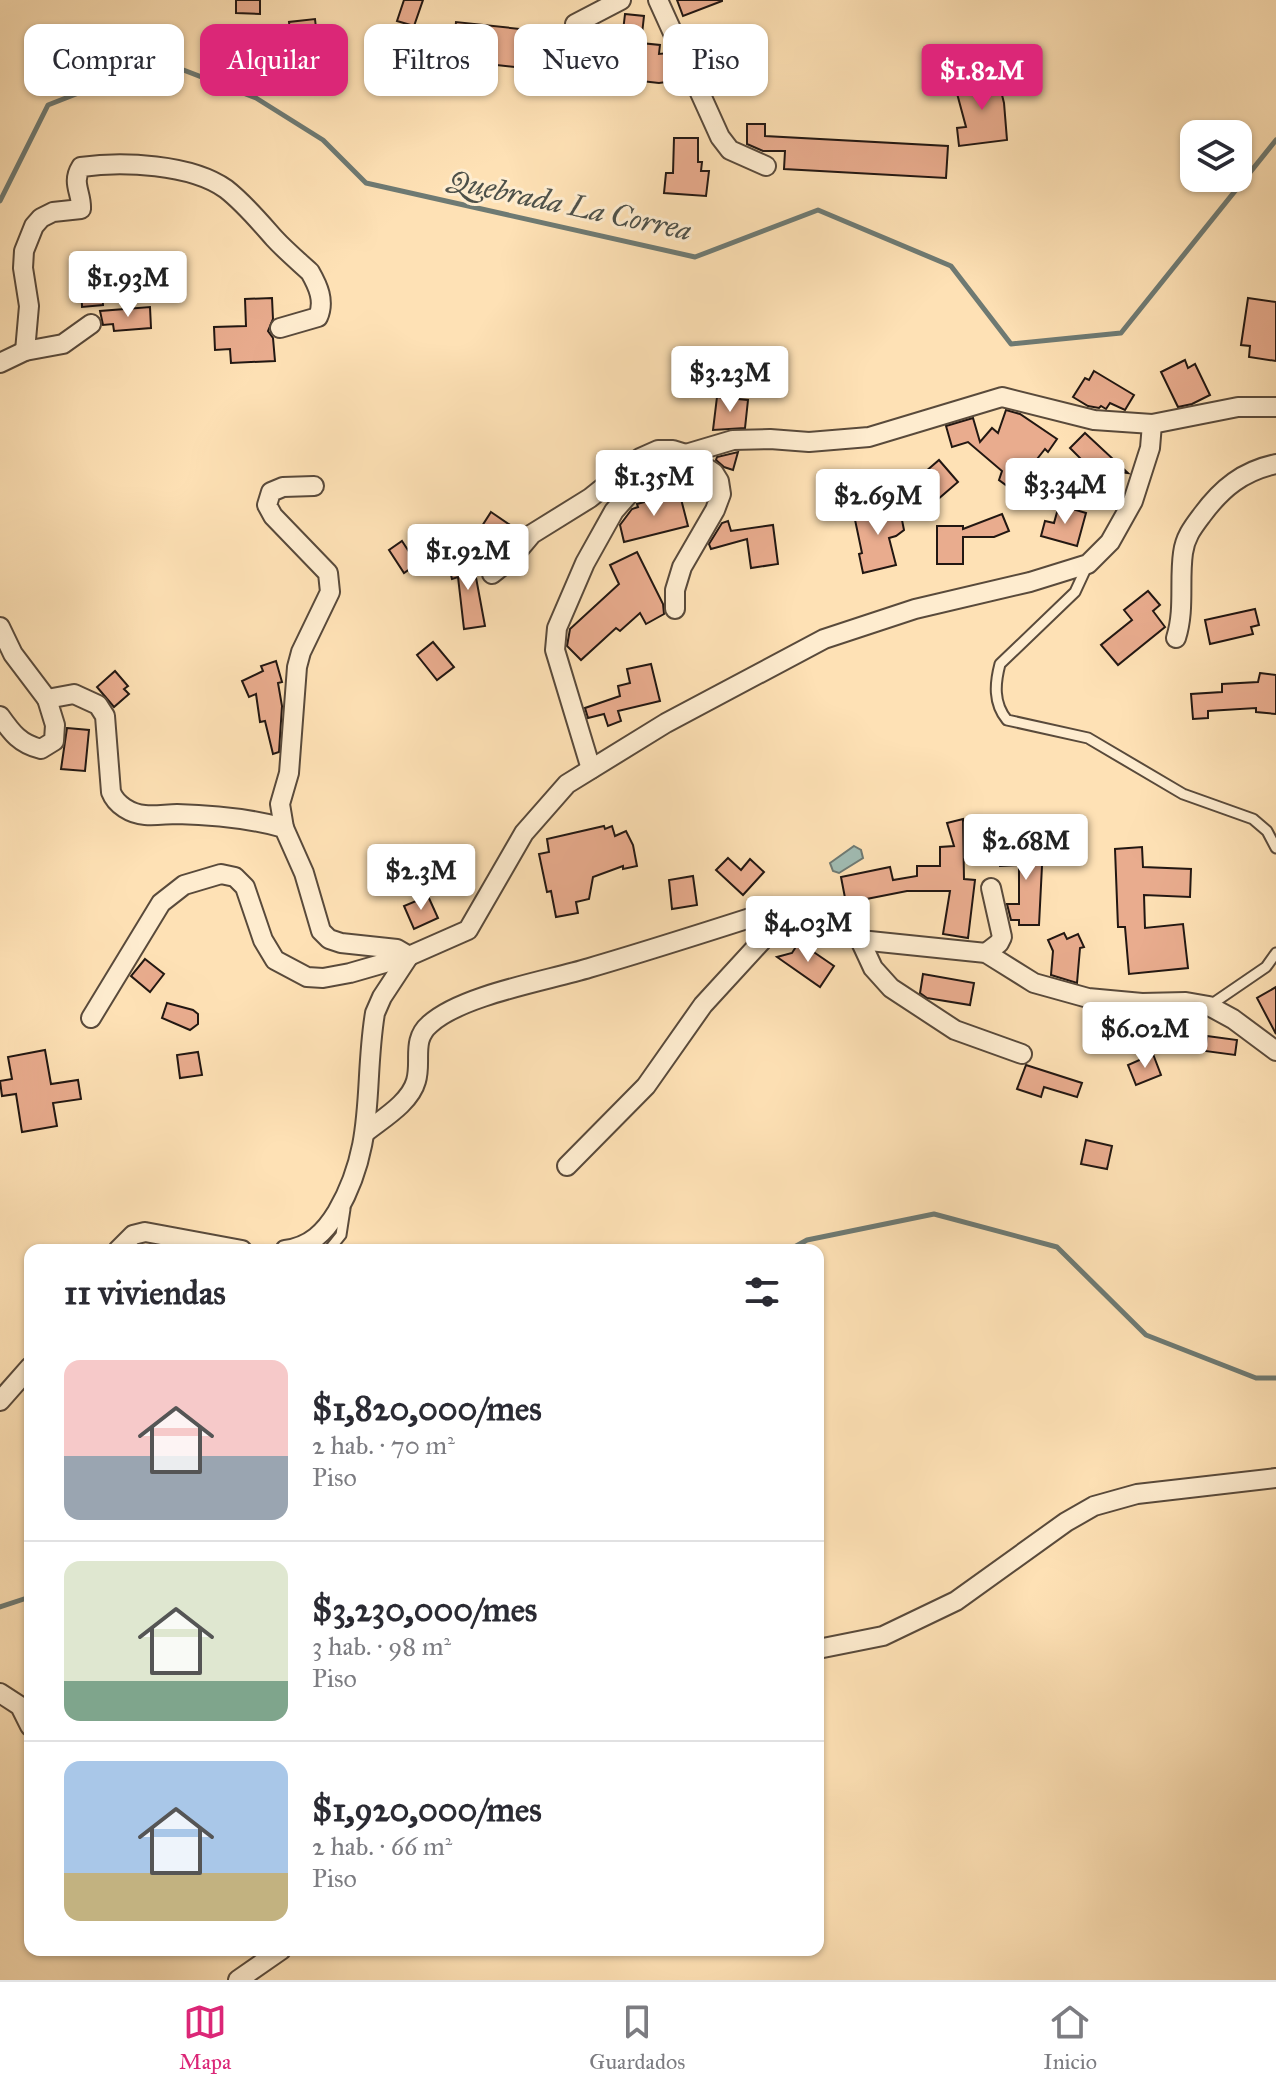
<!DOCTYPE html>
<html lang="es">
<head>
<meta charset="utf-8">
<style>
  body { margin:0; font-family:"IM FELL Great Primer",serif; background:#f7f7f7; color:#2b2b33; height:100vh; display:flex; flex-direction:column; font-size:30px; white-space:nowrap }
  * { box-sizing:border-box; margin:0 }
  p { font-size:26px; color:#7c7c81 }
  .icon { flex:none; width:44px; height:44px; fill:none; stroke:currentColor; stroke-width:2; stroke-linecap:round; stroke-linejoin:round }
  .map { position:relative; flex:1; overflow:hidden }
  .details { position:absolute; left:24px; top:1244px; width:800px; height:712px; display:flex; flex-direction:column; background:#fff; border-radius:16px; box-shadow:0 2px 6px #0004 }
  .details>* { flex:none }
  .banner { position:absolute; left:24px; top:24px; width:800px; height:72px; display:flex; gap:16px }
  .fabs { position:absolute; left:1180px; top:120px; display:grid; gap:16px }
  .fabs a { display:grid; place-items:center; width:72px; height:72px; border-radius:16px; background:#fff; box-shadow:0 2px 6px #0004; font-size:40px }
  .price { position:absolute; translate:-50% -68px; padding:0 18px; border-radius:8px; background:#fff; color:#222; font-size:26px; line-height:52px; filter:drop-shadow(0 2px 4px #0008) }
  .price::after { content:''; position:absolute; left:50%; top:48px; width:24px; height:18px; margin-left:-12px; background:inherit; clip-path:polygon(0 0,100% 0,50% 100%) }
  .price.active { background:#db2777; color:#fff }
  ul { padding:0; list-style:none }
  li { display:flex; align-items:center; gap:24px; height:200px; padding:0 40px }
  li+li { border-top:2px solid #e1e1e2 }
  li span { display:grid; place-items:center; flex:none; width:224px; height:160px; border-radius:16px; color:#555 }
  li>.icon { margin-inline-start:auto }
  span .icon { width:96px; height:96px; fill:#fffc; stroke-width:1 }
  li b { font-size:34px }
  h2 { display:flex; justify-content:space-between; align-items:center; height:96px; padding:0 40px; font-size:34px }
  .pill { padding:0 28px; border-radius:16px; background:#fff; box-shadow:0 2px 6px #0004; font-size:28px; line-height:72px }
  .pill.active { background:#db2777; color:#fff }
  .tab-bar { display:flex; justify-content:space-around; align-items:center; height:112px; border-top:2px solid #e1e1e2; background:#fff; font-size:22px; color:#7c7c81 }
  .tab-bar a { display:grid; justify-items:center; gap:4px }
  .tab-bar .active { color:#db2777 }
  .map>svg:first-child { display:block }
  .water { fill:#a1bcb3; stroke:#6e7a73; stroke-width:2 }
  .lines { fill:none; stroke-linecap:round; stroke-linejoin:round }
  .stream { stroke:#6e7a73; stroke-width:5 }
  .building { fill:#e9ac8e; stroke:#221712; stroke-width:2 }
  .service-casing { stroke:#594a3b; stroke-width:13 }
  .minor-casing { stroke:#594a3b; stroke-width:22 }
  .service { stroke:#feeccf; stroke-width:9 }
  .minor { stroke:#feeccf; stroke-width:18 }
  .labels { text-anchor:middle; stroke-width:6; stroke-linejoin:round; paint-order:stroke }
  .water-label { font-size:30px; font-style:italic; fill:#4e514a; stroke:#feeccf }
</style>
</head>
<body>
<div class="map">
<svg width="1276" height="1980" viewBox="0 0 1276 1980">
  <rect width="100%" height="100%" fill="#fee1b5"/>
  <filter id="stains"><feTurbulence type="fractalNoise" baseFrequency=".0025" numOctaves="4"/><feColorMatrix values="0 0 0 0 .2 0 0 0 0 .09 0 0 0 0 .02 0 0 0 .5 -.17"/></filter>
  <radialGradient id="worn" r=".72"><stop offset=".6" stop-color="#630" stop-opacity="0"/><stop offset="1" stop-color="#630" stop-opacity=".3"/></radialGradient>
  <path class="water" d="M 854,846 L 861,850 L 863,858 L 839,873 L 833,871 L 830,863 Z"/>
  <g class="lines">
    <g class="stream">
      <path d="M 0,201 L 48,105 L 160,61 L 256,98 L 323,140 L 366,183 L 695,257 L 818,210 L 951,266 L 1011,344 L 1121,333 L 1276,140"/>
      <path d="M 789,1250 L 807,1240 L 934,1214 L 1057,1247 L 1146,1335 L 1256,1378 L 1276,1378"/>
      <path d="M 0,1607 L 30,1597"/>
    </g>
  </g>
  <g class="building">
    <path d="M 236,0 L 260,0 L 260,14 L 236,13 Z"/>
    <path d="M 404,0 L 423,0 L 414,26 L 397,21 Z"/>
    <path d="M 677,0 L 722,0 L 722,1 L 683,16 Z"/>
    <path d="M 625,14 L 644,16 L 641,43 L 660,45 L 659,54 L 669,53 L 681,80 L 659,83 L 452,60 L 456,22 L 622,40 Z"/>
    <path d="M 315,19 L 317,37 L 291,40 L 289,22 Z"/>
    <path d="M 997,75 L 1004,103 L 1007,140 L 959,146 L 957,128 L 966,127 L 955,86 Z"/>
    <path d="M 747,124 L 765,124 L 765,136 L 948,146 L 946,178 L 784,169 L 785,151 L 763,151 L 747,144 Z"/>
    <path d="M 674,138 L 698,138 L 698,162 L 702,162 L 701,171 L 709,171 L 706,196 L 664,193 L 666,173 L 673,173 Z"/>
    <path d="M 101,273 L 103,305 L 82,307 L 81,274 Z"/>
    <path d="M 272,298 L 273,319 L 268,331 L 273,338 L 275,361 L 231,363 L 230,349 L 215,350 L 214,327 L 246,326 L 245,299 Z"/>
    <path d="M 1248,298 L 1276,302 L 1276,361 L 1249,357 L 1250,346 L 1241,345 Z"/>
    <path d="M 150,307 L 151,328 L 114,331 L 113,324 L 103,325 L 100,311 Z"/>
    <path d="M 1185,360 L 1188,368 L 1195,364 L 1210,395 L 1192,404 L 1178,407 L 1161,372 Z"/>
    <path d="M 1094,371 L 1134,395 L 1125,410 L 1110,403 L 1106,409 L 1101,406 L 1099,408 L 1088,406 L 1073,397 L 1085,378 L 1089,380 Z"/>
    <path d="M 717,397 L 748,400 L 745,428 L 713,430 Z"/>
    <path d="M 1006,410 L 1020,414 L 1057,439 L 1048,452 L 1045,449 L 1026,473 L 1032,478 L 1022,490 L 1017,486 L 1014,491 L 999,480 L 1002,471 L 968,442 L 952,447 L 946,426 L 973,418 L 980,442 L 992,428 L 998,433 Z"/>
    <path d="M 1085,433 L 1128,473 L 1097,469 L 1107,494 L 1075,466 L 1081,459 L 1070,448 Z"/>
    <path d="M 738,452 L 733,470 L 724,467 L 716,460 L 717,457 Z"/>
    <path d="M 939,460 L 958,482 L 937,500 L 918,478 Z"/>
    <path d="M 674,494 L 676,500 L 681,499 L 688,526 L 624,542 L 620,525 L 632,509 L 638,507 L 637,504 Z"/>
    <path d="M 899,505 L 904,530 L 896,536 L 889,538 L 896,565 L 863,573 L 859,554 L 862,553 L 854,515 Z"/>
    <path d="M 1059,505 L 1086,513 L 1077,546 L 1041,536 L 1045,521 L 1054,523 Z"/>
    <path d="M 491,512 L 516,529 L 499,553 L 475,537 Z"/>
    <path d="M 1002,514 L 1009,531 L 994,537 L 963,537 L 963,564 L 937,564 L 937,526 L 963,526 L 963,529 Z"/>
    <path d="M 728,521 L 731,531 L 773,525 L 778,564 L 751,568 L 747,539 L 711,549 L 709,544 L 722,523 Z"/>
    <path d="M 402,541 L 417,564 L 404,573 L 389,550 Z"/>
    <path d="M 637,552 L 663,604 L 664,614 L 646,624 L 640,613 L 620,631 L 616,628 L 581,660 L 567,646 L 570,629 L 619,584 L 610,565 Z"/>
    <path d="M 472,556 L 485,626 L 464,629 L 458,577 L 452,579 L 448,563 Z"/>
    <path d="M 1148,591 L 1160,605 L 1153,611 L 1165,627 L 1118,665 L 1101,645 L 1132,620 L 1124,610 Z"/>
    <path d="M 1255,609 L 1259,625 L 1251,627 L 1253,634 L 1210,644 L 1205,620 Z"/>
    <path d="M 433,642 L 454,667 L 437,680 L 417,655 Z"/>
    <path d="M 276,661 L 282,682 L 278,683 L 282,706 L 279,752 L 273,754 L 265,721 L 260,722 L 256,694 L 249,697 L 242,681 L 263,671 L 261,666 Z"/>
    <path d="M 651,664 L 660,701 L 618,711 L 621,721 L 608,726 L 604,714 L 588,718 L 585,708 L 620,696 L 618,686 L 630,683 L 627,669 Z"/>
    <path d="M 115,671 L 128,686 L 124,689 L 129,694 L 114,707 L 97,687 Z"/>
    <path d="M 1260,673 L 1276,675 L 1276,714 L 1256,712 L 1256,708 L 1208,711 L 1208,718 L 1193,719 L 1191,694 L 1222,692 L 1222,684 L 1258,682 Z"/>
    <path d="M 67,728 L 89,730 L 85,771 L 61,769 Z"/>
    <path d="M 963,819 L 964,879 L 975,880 L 968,938 L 943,934 L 950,891 L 907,891 L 846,903 L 841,877 L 890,867 L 893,880 L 917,876 L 917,866 L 940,866 L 940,847 L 954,846 L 947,823 Z"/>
    <path d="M 604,826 L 605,829 L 612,826 L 615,836 L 626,831 L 633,845 L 637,866 L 623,869 L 623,866 L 593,877 L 589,899 L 576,902 L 578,913 L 556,917 L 551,891 L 547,892 L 539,854 L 549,852 L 547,839 Z"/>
    <path d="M 1043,846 L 1039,925 L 1019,925 L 1019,920 L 1011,920 L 1007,904 L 1019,904 L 1019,865 L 1000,866 L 999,848 Z"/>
    <path d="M 1142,847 L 1143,867 L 1191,869 L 1190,897 L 1144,895 L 1145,928 L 1183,924 L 1188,968 L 1129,974 L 1125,927 L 1118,927 L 1115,849 Z"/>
    <path d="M 728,858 L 741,870 L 750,859 L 764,872 L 743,895 L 716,870 Z"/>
    <path d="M 693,876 L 697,905 L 672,909 L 669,880 Z"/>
    <path d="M 428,896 L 438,918 L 414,929 L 404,906 Z"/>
    <path d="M 1064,933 L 1067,939 L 1078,934 L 1084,947 L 1080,948 L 1077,983 L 1051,975 L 1053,951 L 1048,940 Z"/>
    <path d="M 799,942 L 834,966 L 820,987 L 777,957 L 792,953 Z"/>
    <path d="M 145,959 L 164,974 L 150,992 L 131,976 Z"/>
    <path d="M 923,974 L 974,983 L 970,1005 L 927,998 L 920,993 Z"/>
    <path d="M 1276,987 L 1276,1034 L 1257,998 Z"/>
    <path d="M 167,1003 L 193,1010 L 198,1014 L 198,1024 L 190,1030 L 162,1018 Z"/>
    <path d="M 1207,1036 L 1237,1040 L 1235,1055 L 1205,1051 Z"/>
    <path d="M 45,1050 L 51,1084 L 78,1080 L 81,1099 L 53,1103 L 57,1126 L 22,1132 L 16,1094 L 2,1096 L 0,1081 L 12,1079 L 8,1057 Z"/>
    <path d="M 198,1052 L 202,1075 L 180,1078 L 177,1055 Z"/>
    <path d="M 1153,1054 L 1161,1075 L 1136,1085 L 1128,1065 Z"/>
    <path d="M 1026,1065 L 1082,1083 L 1077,1097 L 1044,1087 L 1041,1097 L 1017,1089 Z"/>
    <path d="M 1086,1140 L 1112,1146 L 1107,1169 L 1081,1164 Z"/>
  </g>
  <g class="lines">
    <defs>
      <g id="service">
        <path d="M 1088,564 L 1075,592 L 1000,664 C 995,683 993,703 1007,720 L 1088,738 L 1183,794 L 1253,819 L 1267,831 L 1276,848"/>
        <path d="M 1209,1006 L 1266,967 L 1276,953"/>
        <path d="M 329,1250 L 341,1235 L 345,1209"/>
      </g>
      <g id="minor">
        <path d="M 658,0 L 720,137 L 730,150 L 766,166"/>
        <path d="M 575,24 L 621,0"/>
        <path d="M 25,351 L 29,306 L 23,268 L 24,251 L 34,226 L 41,218 L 53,212 L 81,209 C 82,193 71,183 81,167 C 122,161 191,164 226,189 C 244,203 259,221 274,238 C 285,250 298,261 310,272 C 318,286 325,301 318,317 L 280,328"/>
        <path d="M 0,363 L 25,351 L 63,344 L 91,324"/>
        <path d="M 492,574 L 511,559 L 532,534 L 590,498 L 640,458 L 658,450 L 673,450 L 686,454 L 714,473 L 719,481 L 721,494 L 715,510 L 682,567 L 675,590 L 675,609"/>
        <path d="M 0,627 L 13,654 L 47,699"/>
        <path d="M 1176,638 C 1185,610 1179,581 1183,553 C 1185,537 1193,527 1202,515 C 1222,488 1243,471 1276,464"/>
        <path d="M 0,716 C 12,733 20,744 41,749 L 54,741 L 55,725 L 47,699 L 74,694 L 98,705 L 105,716 L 111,792 C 116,805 131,814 145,815 C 156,816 167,814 177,814 C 213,815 249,818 284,828 L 304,873 L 321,931 L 329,939 L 341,943 L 397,949 L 409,956"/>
        <path d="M 591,769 L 555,650 L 557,628 L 585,563 L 614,511 L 645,476 L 686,454 L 733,440 L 770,439 L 809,442 L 869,437 L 1002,397 L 1094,420 L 1152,424"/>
        <path d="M 284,828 L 280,804 L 289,773 L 297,667 L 301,652 L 330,592 L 328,573 L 273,516 L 267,505 L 271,492 L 283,487 L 314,486"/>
        <path d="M 860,940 L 873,968 L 891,988 L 955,1030 L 1022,1054"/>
        <path d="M 986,953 L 999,943 L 1002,937 L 991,888"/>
        <path d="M 91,1018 L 161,903 L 184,885 L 221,874 L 235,877 L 245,887 L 263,940 L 275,960 L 307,977 L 323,978 L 350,973 L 409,956 L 468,930 L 524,833 L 567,784 L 666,723 L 824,639 L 915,609 L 1030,582 L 1088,564 L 1110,542 L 1133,501 L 1150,448 L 1152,424 L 1238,407 L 1276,407"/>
        <path d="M 366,1132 C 382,1119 410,1103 416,1081 C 422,1061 411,1040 430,1024 C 462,995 546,981 589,968 C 651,950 713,930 775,910 L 791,909 L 807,913 L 835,925 L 860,940 L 986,953 L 1034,983 L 1088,998 L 1142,1003 L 1186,1002 L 1209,1006 L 1233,1019 L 1276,1051"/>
        <path d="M 567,1166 L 646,1086 L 703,1005 L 791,909"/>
        <path d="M 118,1250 L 133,1235 L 145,1232 L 242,1250"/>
        <path d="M 285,1250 C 310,1247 325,1232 337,1212 C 377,1143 363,1085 375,1013 L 382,997 L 409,956"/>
        <path d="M 0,1401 L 30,1367"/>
        <path d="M 818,1649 L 883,1636 L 956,1601 L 1066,1522 L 1094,1506 L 1137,1494 L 1276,1478"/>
        <path d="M 0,1693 L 20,1706 L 30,1726"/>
        <path d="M 238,1980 L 281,1950"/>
      </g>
    </defs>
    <use href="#service" class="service-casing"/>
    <use href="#minor" class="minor-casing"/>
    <use href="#service" class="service"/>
    <use href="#minor" class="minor"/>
  </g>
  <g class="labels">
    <g class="water-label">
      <text transform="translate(570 205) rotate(12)" y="10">Quebrada La Correa</text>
    </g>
  </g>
  <rect width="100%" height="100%" filter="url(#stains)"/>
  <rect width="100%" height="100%" fill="url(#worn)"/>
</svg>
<div class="fabs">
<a><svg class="icon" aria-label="layers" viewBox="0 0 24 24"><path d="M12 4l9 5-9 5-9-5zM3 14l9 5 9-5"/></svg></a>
</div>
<b class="price active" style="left:982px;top:112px">$1.82M</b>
<b class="price" style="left:128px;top:319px">$1.93M</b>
<b class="price" style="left:730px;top:414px">$3.23M</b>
<b class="price" style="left:654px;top:518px">$1.35M</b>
<b class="price" style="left:1065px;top:526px">$3.34M</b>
<b class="price" style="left:878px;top:537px">$2.69M</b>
<b class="price" style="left:468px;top:592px">$1.92M</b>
<b class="price" style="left:1026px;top:882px">$2.68M</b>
<b class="price" style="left:421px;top:912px">$2.3M</b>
<b class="price" style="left:808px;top:964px">$4.03M</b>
<b class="price" style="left:1145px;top:1070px">$6.02M</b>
<div class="banner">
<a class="pill">Comprar</a>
<a class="pill active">Alquilar</a>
<a class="pill">Filtros</a>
<a class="pill">Nuevo</a>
<a class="pill">Piso</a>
</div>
<section class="details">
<h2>11 viviendas<svg class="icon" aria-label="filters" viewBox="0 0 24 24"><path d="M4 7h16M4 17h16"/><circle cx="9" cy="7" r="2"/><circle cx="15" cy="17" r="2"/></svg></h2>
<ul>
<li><span style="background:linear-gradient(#f6c9c9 60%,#9aa5b1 0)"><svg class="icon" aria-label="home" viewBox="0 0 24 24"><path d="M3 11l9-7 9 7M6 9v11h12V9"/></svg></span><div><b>$1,820,000/mes</b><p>2 hab. · 70 m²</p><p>Piso</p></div></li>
<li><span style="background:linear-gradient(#dfe7d0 75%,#7fa58c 0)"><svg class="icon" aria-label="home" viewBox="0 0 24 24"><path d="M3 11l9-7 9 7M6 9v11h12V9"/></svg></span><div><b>$3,230,000/mes</b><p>3 hab. · 98 m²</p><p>Piso</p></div></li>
<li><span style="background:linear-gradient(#a9c7e8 70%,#c2b280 0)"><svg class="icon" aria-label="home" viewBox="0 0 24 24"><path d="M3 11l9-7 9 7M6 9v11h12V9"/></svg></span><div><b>$1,920,000/mes</b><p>2 hab. · 66 m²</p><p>Piso</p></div></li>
</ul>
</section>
</div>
<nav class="tab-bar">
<a class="active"><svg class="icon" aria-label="map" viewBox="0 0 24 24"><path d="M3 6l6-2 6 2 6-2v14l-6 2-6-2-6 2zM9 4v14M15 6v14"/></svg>Mapa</a>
<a><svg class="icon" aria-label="saved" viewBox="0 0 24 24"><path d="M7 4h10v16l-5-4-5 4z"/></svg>Guardados</a>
<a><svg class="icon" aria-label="home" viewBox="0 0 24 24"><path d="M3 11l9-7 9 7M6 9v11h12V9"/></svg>Inicio</a>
</nav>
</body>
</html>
